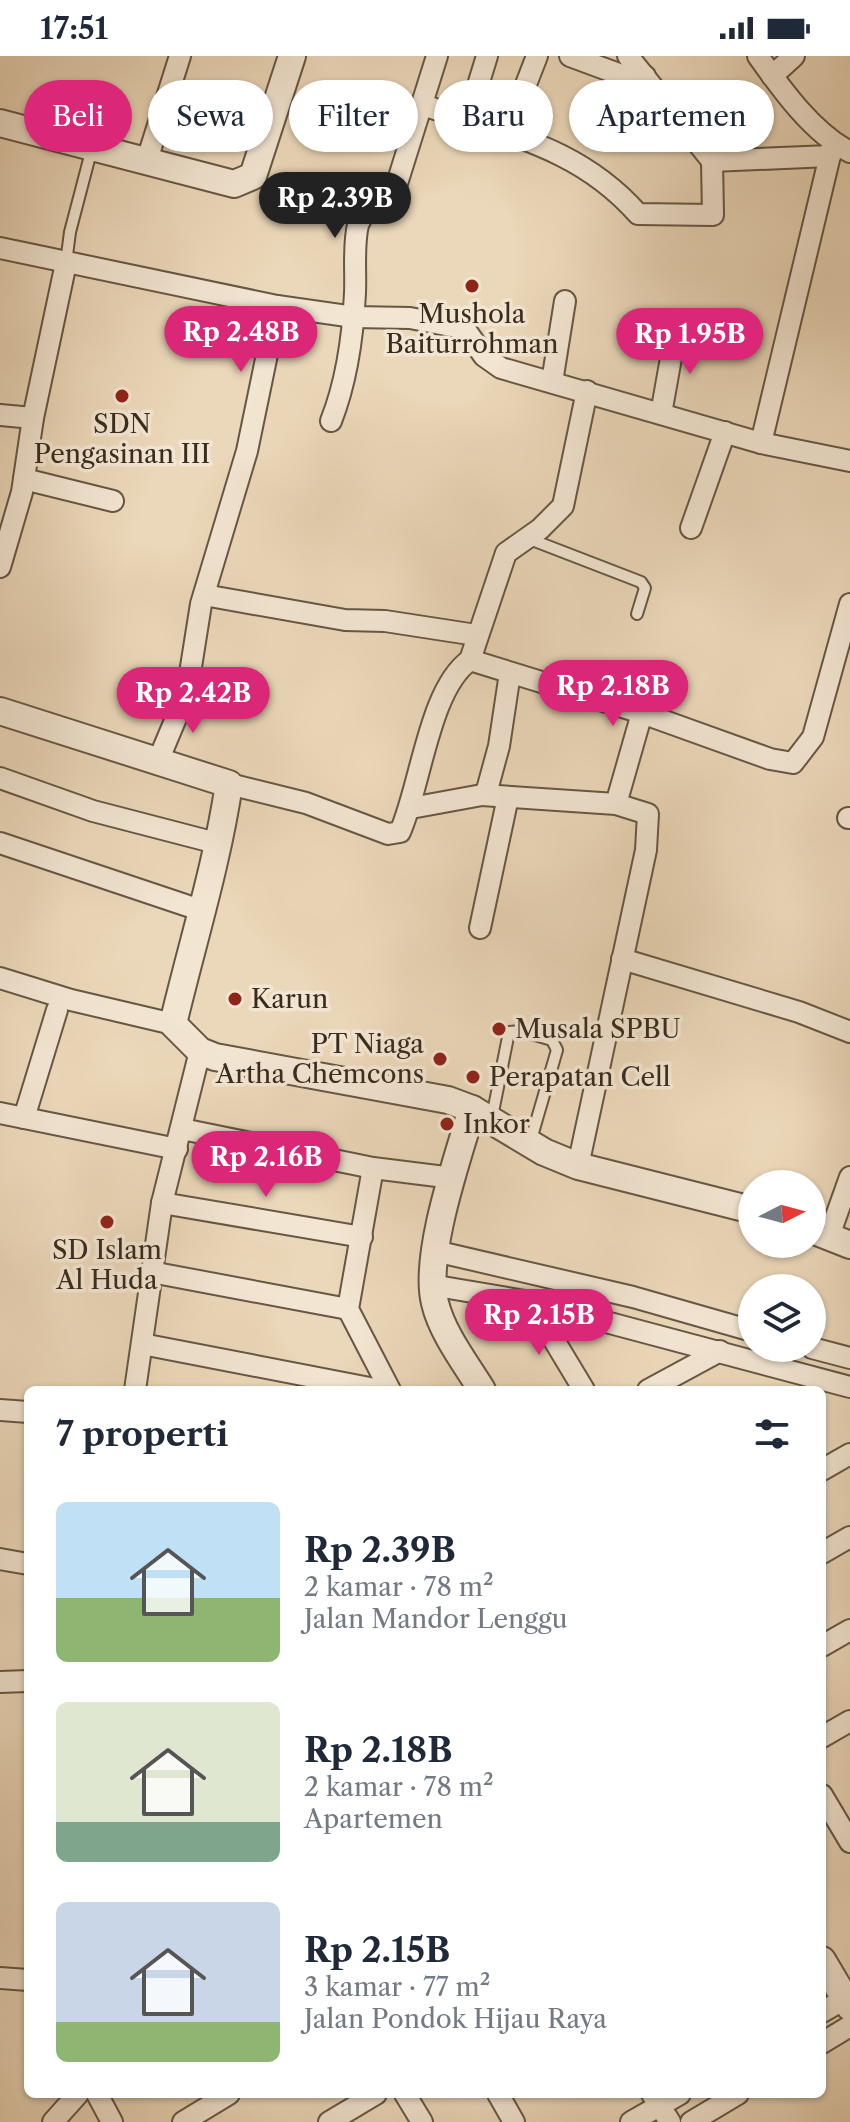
<!DOCTYPE html>
<html lang="id">
<head>
<meta charset="utf-8">
<style>
  body { margin:0; font-family:"Libre Caslon Text",serif; background:#f2f2f3; color:#1f2937; height:100vh; display:flex; flex-direction:column; font-size:30px; white-space:nowrap }
  * { box-sizing:border-box; margin:0 }
  p { font-size:26px; color:#747a83 }
  .icon { flex:none; width:44px; height:44px; fill:none; stroke:currentColor; stroke-width:2; stroke-linecap:round; stroke-linejoin:round }
  .map { position:relative; flex:1; overflow:hidden }
  .panel { position:absolute; left:24px; top:1330px; width:802px; height:712px; display:flex; flex-direction:column; background:#fff; border-radius:12px; box-shadow:0 2px 6px #0004 }
  .panel>* { flex:none }
  .banner { position:absolute; left:24px; top:24px; width:802px; height:72px; display:flex; gap:16px }
  .needle { width:52px; rotate:84deg }
  .fabs { position:absolute; left:738px; top:1114px; display:grid; gap:16px }
  .fabs a { display:grid; place-items:center; width:88px; height:88px; border-radius:50%; background:#fff; box-shadow:0 2px 6px #0004; font-size:40px }
  .price { position:absolute; translate:-50% -68px; padding:0 18px; border-radius:28px; background:#db2777; color:#fff; font-size:26px; line-height:52px; filter:drop-shadow(0 2px 4px #0008) }
  .price::after { content:''; position:absolute; left:50%; top:48px; width:24px; height:18px; margin-left:-12px; background:inherit; clip-path:polygon(0 0,100% 0,50% 100%) }
  .price.on { background:#222; color:#fff }
  ul { padding:0; list-style:none }
  li { display:flex; align-items:center; gap:24px; height:200px; padding:0 32px }
  li span { display:grid; place-items:center; flex:none; width:224px; height:160px; border-radius:12px; color:#555 }
  li>.icon { margin-inline-start:auto }
  span .icon { width:96px; height:96px; fill:#fffc; stroke-width:1 }
  li b { font-size:34px }
  h2 { display:flex; justify-content:space-between; align-items:center; height:96px; padding:0 32px; font-size:34px }
  .pill { padding:0 28px; border-radius:36px; background:#fff; box-shadow:0 2px 6px #0004; font-size:28px; line-height:72px }
  .pill.on { background:#db2777; color:#fff }
  .status { display:flex; justify-content:space-between; align-items:center; height:56px; padding:0 40px; background:#fff; direction:ltr }
  .status svg { height:22px; fill:currentColor }
  .map>svg:first-child { display:block }
  .lines { fill:none; stroke-linecap:round; stroke-linejoin:round }
  .service-casing { stroke:#665744; stroke-width:14 }
  .minor-casing { stroke:#665744; stroke-width:24 }
  .tertiary-casing { stroke:#665744; stroke-width:30 }
  .service { stroke:#f2e5d2; stroke-width:10 }
  .minor { stroke:#f2e5d2; stroke-width:20 }
  .tertiary { stroke:#f2e5d2; stroke-width:26 }
  .poi-dot { fill:#8f2418; stroke:#f2e5d2; stroke-width:3 }
  .labels { text-anchor:middle; stroke-width:7; stroke-linejoin:round; paint-order:stroke }
  .poi-label { font-size:26px; fill:#392c1d; stroke:#f2e5d2; text-anchor:start }
</style>
</head>
<body>
<div class="status"><b>17:51</b><svg viewBox="0 0 49 12"><path d="M0 12V9h3v3zM5 12V6h3v6zM10 12V3h3v9zM15 12V0h3v12zM26 1h20v11H26zM47 4h2v5h-2z"/></svg></div>
<div class="map">
<svg width="850" height="2066" viewBox="0 0 850 2066">
  <rect width="100%" height="100%" fill="#ebd7b9"/>
  <filter id="stains"><feTurbulence type="fractalNoise" baseFrequency=".0025" numOctaves="4"/><feColorMatrix values="0 0 0 0 .2 0 0 0 0 .09 0 0 0 0 .02 0 0 0 .5 -.17"/></filter>
  <radialGradient id="worn" r=".72"><stop offset=".6" stop-color="#630" stop-opacity="0"/><stop offset="1" stop-color="#630" stop-opacity=".3"/></radialGradient>
  <g class="lines">
    <defs>
      <g id="service">
        <path d="M 66,207 L 70,176 L 92,92"/>
        <path d="M 527,482 L 641,526 L 645,532 L 637,558"/>
        <path d="M 492,1061 L 509,976 L 521,975 L 552,984 L 557,994 L 530,1087"/>
      </g>
      <g id="minor">
        <path d="M 570,0 L 624,20 L 645,20"/>
        <path d="M 628,0 L 712,105 L 830,100"/>
        <path d="M 758,0 C 782,34 813,77 850,96"/>
        <path d="M 772,20 L 794,0"/>
        <path d="M 424,49 C 505,79 578,90 638,158 L 713,159 L 712,105"/>
        <path d="M 467,65 L 487,0"/>
        <path d="M 507,77 L 537,0"/>
        <path d="M 147,104 L 180,0"/>
        <path d="M 0,192 L 277,250 L 354,261 L 410,262 L 456,271 L 467,276 L 484,300 L 501,312 L 761,387 L 850,405"/>
        <path d="M 552,326 L 565,245"/>
        <path d="M 661,358 L 676,274"/>
        <path d="M 0,359 L 33,362"/>
        <path d="M 331,365 C 346,327 353,279 355,237 C 356,216 353,189 358,169 C 363,151 386,152 394,137 L 437,0"/>
        <path d="M 761,387 L 833,87"/>
        <path d="M 24,423 L 113,445"/>
        <path d="M 691,472 L 725,376"/>
        <path d="M 0,511 L 22,436 L 33,362 L 66,207"/>
        <path d="M 204,539 L 345,564 L 385,565 L 476,579"/>
        <path d="M 470,604 L 642,657 L 770,703 L 793,707 L 813,681 L 850,548"/>
        <path d="M 158,705 L 187,636 L 201,548 L 247,395 L 277,250"/>
        <path d="M 0,722 L 93,755 L 220,788"/>
        <path d="M 229,728 L 306,747 L 388,778 L 400,776 C 421,729 429,633 470,604 L 506,497 L 540,473 L 563,450 L 587,335"/>
        <path d="M 482,739 L 616,748 L 648,758 L 646,794 L 578,1110"/>
        <path d="M 616,748 L 642,657"/>
        <path d="M 411,752 L 482,739 L 487,734 L 499,690 L 510,617"/>
        <path d="M 848,762 L 850,762"/>
        <path d="M 0,787 L 200,854"/>
        <path d="M 480,872 L 508,741"/>
        <path d="M 622,903 L 799,956 L 850,976"/>
        <path d="M 0,922 L 71,944 L 173,968"/>
        <path d="M 0,1057 L 177,1093"/>
        <path d="M 24,1062 L 57,954"/>
        <path d="M 182,1073 L 373,1112 L 453,1122"/>
        <path d="M 373,1112 L 348,1253 L 390,1334"/>
        <path d="M 162,1147 L 362,1181"/>
        <path d="M 829,1180 L 850,1121"/>
        <path d="M 435,1195 L 633,1241 L 752,1275"/>
        <path d="M 151,1216 L 348,1253"/>
        <path d="M 431,1229 L 531,1246 L 850,1331"/>
        <path d="M 531,1246 L 584,1334"/>
        <path d="M 142,1288 L 380,1334"/>
        <path d="M 812,1292 L 850,1302"/>
        <path d="M 135,1334 L 162,1147 L 200,995"/>
        <path d="M 648,1334 L 720,1295"/>
        <path d="M 0,1354 L 28,1356"/>
        <path d="M 822,1414 L 850,1398"/>
        <path d="M 822,1497 L 850,1481"/>
        <path d="M 0,1503 L 28,1508"/>
        <path d="M 822,1590 L 850,1574"/>
        <path d="M 0,1626 L 28,1625"/>
        <path d="M 822,1681 L 850,1665"/>
        <path d="M 822,1739 L 850,1786"/>
        <path d="M 0,1922 L 28,1924"/>
        <path d="M 822,1956 L 850,1940"/>
        <path d="M 822,1987 L 850,1970"/>
        <path d="M 97,2038 L 112,2066"/>
        <path d="M 405,2038 L 422,2066"/>
        <path d="M 498,2038 L 514,2066"/>
        <path d="M 652,2038 L 670,2066"/>
        <path d="M 53,2066 L 78,2038"/>
        <path d="M 183,2066 L 229,2038"/>
        <path d="M 329,2066 L 376,2038"/>
        <path d="M 631,2066 L 680,2038"/>
        <path d="M 691,2066 L 738,2038"/>
      </g>
      <g id="tertiary">
        <path d="M 0,67 L 234,128 L 253,120 L 292,0"/>
        <path d="M 0,655 L 229,728 C 217,809 192,888 173,968 L 200,995 L 215,1001 L 448,1044 L 472,1053 L 544,1096 L 578,1110 L 752,1154"/>
        <path d="M 472,1053 C 458,1101 423,1200 435,1247 C 442,1277 466,1308 482,1334"/>
        <path d="M 812,1174 L 850,1189"/>
        <path d="M 822,1904 L 850,1951"/>
      </g>
    </defs>
    <use href="#service" class="service-casing"/>
    <use href="#minor" class="minor-casing"/>
    <use href="#tertiary" class="tertiary-casing"/>
    <use href="#service" class="service"/>
    <use href="#minor" class="minor"/>
    <use href="#tertiary" class="tertiary"/>
  </g>
  <g class="poi-dot">
    <circle cx="472" cy="230" r="8"/>
    <circle cx="122" cy="340" r="8"/>
    <circle cx="235" cy="943" r="8"/>
    <circle cx="499" cy="973" r="8"/>
    <circle cx="440" cy="1003" r="8"/>
    <circle cx="473" cy="1021" r="8"/>
    <circle cx="447" cy="1068" r="8"/>
    <circle cx="107" cy="1166" r="8"/>
  </g>
  <g class="labels">
    <g class="poi-label">
      <text x="472" y="267" text-anchor="middle">Mushola<tspan x="472" dy="30">Baiturrohman</tspan></text>
      <text x="122" y="377" text-anchor="middle">SDN<tspan x="122" dy="30">Pengasinan III</tspan></text>
      <text x="251" y="952">Karun</text>
      <text x="515" y="982">Musala SPBU</text>
      <text x="424" y="997" text-anchor="end">PT Niaga<tspan x="424" dy="30">Artha Chemcons</tspan></text>
      <text x="489" y="1030">Perapatan Cell</text>
      <text x="463" y="1077">Inkor</text>
      <text x="107" y="1203" text-anchor="middle">SD Islam<tspan x="107" dy="30">Al Huda</tspan></text>
    </g>
  </g>
  <rect width="100%" height="100%" filter="url(#stains)"/>
  <rect width="100%" height="100%" fill="url(#worn)"/>
</svg>
<div class="fabs">
<a><svg class="needle" viewBox="-14 -14 28 28"><path d="M0-13l5 13h-10z" fill="#e53935"/><path d="M0 13l5-13h-10z" fill="#747a83"/></svg></a>
<a><svg class="icon" aria-label="layers" viewBox="0 0 24 24"><path d="M12 4l9 5-9 5-9-5zM3 14l9 5 9-5"/></svg></a>
</div>
<b class="price on" style="left:335px;top:184px">Rp 2.39B</b>
<b class="price" style="left:241px;top:318px">Rp 2.48B</b>
<b class="price" style="left:690px;top:320px">Rp 1.95B</b>
<b class="price" style="left:613px;top:672px">Rp 2.18B</b>
<b class="price" style="left:193px;top:679px">Rp 2.42B</b>
<b class="price" style="left:266px;top:1143px">Rp 2.16B</b>
<b class="price" style="left:539px;top:1301px">Rp 2.15B</b>
<div class="banner">
<a class="pill on">Beli</a>
<a class="pill">Sewa</a>
<a class="pill">Filter</a>
<a class="pill">Baru</a>
<a class="pill">Apartemen</a>
</div>
<section class="panel">
<h2>7 properti<svg class="icon" aria-label="filters" viewBox="0 0 24 24"><path d="M4 7h16M4 17h16"/><circle cx="9" cy="7" r="2"/><circle cx="15" cy="17" r="2"/></svg></h2>
<ul>
<li><span style="background:linear-gradient(#bfe0f5 60%,#8fb573 0)"><svg class="icon" aria-label="home" viewBox="0 0 24 24"><path d="M3 11l9-7 9 7M6 9v11h12V9"/></svg></span><div><b>Rp 2.39B</b><p>2 kamar · 78 m²</p><p>Jalan Mandor Lenggu</p></div></li>
<li><span style="background:linear-gradient(#dfe7d0 75%,#7fa58c 0)"><svg class="icon" aria-label="home" viewBox="0 0 24 24"><path d="M3 11l9-7 9 7M6 9v11h12V9"/></svg></span><div><b>Rp 2.18B</b><p>2 kamar · 78 m²</p><p>Apartemen</p></div></li>
<li><span style="background:linear-gradient(#c9d6e8 75%,#8fb573 0)"><svg class="icon" aria-label="home" viewBox="0 0 24 24"><path d="M3 11l9-7 9 7M6 9v11h12V9"/></svg></span><div><b>Rp 2.15B</b><p>3 kamar · 77 m²</p><p>Jalan Pondok Hijau Raya</p></div></li>
</ul>
</section>
</div>
</body>
</html>
